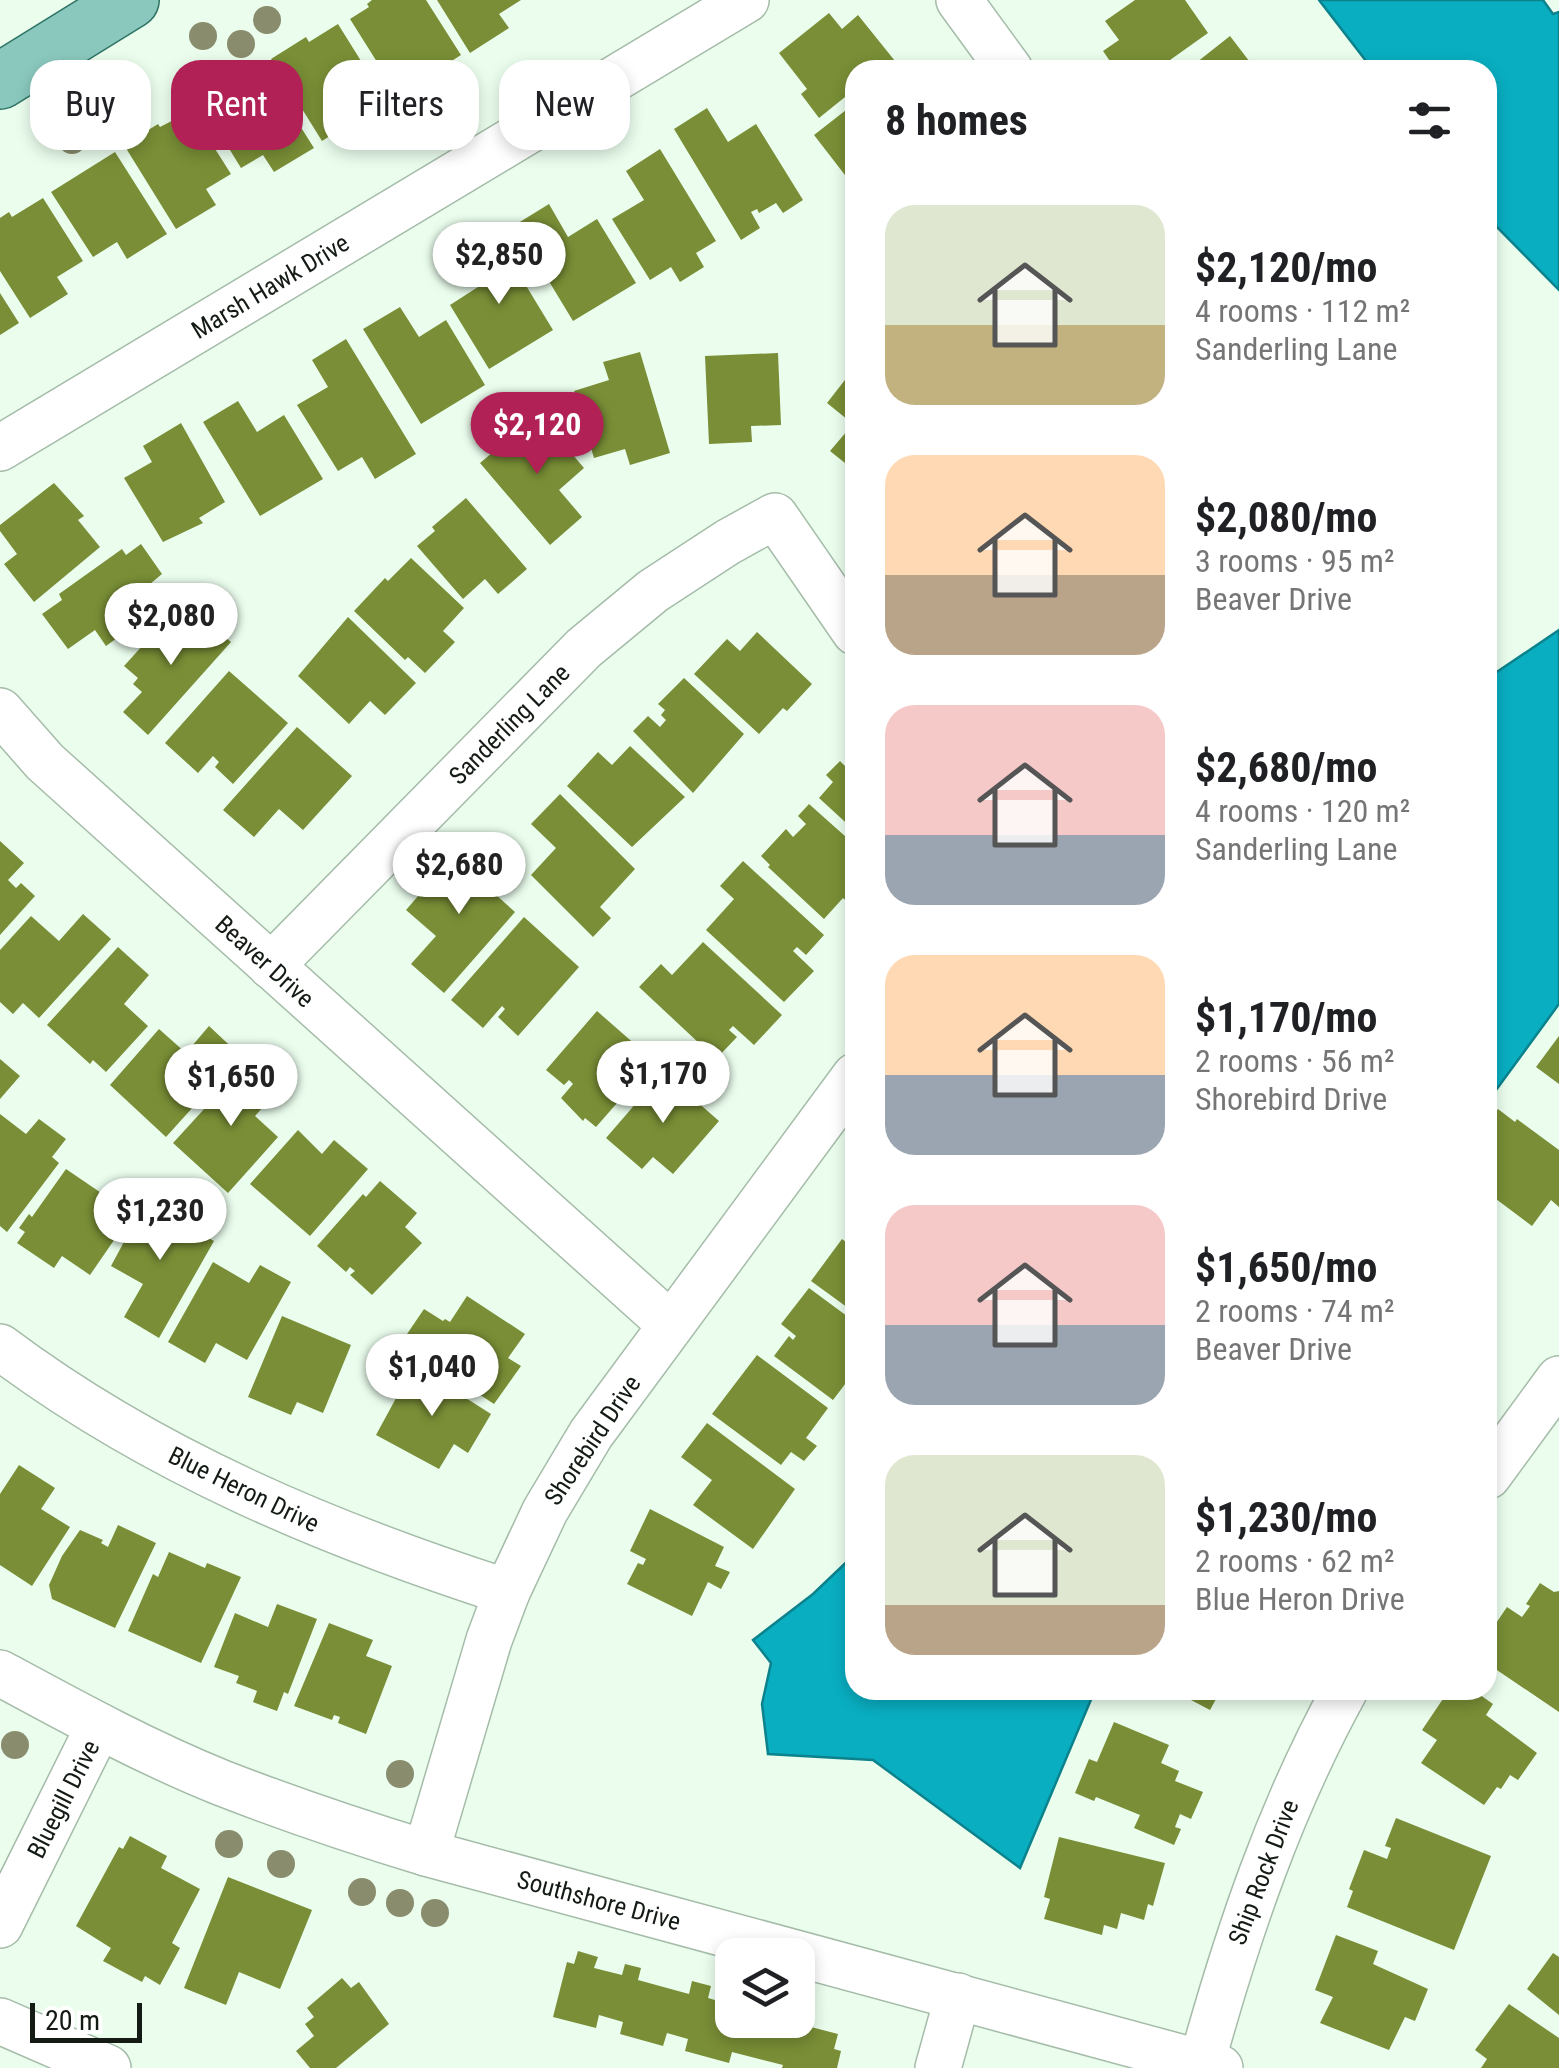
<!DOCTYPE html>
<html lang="en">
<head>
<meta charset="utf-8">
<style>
  body { margin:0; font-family:"Roboto Condensed",sans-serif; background:#f2f2f2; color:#202124; height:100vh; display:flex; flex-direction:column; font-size:38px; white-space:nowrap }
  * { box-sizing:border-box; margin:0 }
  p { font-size:32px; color:#757577 }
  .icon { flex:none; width:55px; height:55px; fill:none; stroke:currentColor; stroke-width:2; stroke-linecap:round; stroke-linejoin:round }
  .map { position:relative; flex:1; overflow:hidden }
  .drawer { position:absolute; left:845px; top:60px; width:652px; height:1640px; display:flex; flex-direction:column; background:#fff; border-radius:30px; box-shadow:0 5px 15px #0003 }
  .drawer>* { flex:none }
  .top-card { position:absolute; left:30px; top:60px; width:665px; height:90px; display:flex; gap:20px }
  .controls { position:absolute; left:715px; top:1938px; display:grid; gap:20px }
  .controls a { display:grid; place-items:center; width:100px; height:100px; border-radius:20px; background:#fff; box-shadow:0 5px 15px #0003; font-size:50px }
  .scale { position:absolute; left:30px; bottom:25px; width:112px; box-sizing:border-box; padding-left:10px; border:5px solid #131b14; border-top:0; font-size:28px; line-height:35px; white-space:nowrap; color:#131b14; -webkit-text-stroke:8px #fff; paint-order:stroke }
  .price { position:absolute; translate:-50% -85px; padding:0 22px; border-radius:35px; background:#fff; color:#222; font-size:32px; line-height:65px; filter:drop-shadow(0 2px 5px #0008) }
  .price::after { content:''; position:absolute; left:50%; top:60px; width:30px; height:22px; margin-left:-15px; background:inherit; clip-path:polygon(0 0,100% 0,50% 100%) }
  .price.current { background:#b12155; color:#fff }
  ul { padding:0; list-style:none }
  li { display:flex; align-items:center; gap:30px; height:250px; padding:0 40px }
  li span { display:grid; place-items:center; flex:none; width:280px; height:200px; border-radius:30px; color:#555 }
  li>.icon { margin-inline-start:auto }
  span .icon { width:120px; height:120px; fill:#fffc; stroke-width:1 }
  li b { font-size:42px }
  h2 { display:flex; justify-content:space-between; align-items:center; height:120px; padding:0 40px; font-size:42px }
  .tag { padding:0 35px; border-radius:30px; background:#fff; box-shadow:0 5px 15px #0003; font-size:35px; line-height:90px }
  .tag.current { background:#b12155; color:#fff }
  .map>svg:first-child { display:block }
  .water { fill:#09aec1; stroke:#0c828d; stroke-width:2.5 }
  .building { fill:#798e36 }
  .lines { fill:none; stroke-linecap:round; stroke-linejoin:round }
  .minor-casing { stroke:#a5bca9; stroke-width:48 }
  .major-casing { stroke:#2e7365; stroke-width:58 }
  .minor { stroke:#fff; stroke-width:45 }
  .major { stroke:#8ac8bd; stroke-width:55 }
  .tree { fill:#898c6d }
  .labels { text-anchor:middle; stroke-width:8; stroke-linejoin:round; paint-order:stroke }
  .street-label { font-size:25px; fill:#131b14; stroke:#fff }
</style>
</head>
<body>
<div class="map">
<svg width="1559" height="2068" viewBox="0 0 1559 2068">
  <rect width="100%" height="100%" fill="#ebfeee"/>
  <g class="water">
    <path d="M 1319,0 L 1543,0 L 1553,14 L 1559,12 L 1559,290 L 1488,218 L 1488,70 L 1373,70 Z"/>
    <path d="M 1559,630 L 1559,1004 L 1488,1101 L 1488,678 Z"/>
    <path d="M 855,1554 L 855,1690 L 1095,1690 L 1020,1868 L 873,1760 L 768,1754 L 762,1704 L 771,1663 L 753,1640 L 813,1594 Z"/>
  </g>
  <g class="building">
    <path d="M 372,0 L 426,0 L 461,55 L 422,80 L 413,66 L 389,81 L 350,19 L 369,7 L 367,4 Z"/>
    <path d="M 437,0 L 521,0 L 499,14 L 509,28 L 470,53 Z"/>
    <path d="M 1135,0 L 1185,0 L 1208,33 L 1156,70 L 1116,70 L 1103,51 L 1119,40 L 1105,21 Z"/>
    <path d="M 829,13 L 842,29 L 858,15 L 895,61 L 884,70 L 855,70 L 855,89 L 819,118 L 801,94 L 807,89 L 779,53 Z"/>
    <path d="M 338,24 L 376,85 L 351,100 L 361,116 L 322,141 L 271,59 L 306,37 L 309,42 Z"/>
    <path d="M 1230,36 L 1256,70 L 1187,70 Z"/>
    <path d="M 264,63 L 274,78 L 271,80 L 314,148 L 274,172 L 263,155 L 241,168 L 201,103 Z"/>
    <path d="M 855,103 L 855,188 L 814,135 Z"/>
    <path d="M 707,108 L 728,142 L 756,124 L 803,200 L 783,213 L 776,203 L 759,213 L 757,209 L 751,212 L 760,228 L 741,240 L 674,129 Z"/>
    <path d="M 191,111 L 231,174 L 206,189 L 216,205 L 176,229 L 124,145 L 158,124 L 160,127 Z"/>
    <path d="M 660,149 L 716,241 L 696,253 L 704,267 L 680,282 L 671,267 L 650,280 L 612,219 L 644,200 L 626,171 Z"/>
    <path d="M 115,152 L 167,234 L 127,259 L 117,242 L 93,257 L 51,192 Z"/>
    <path d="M 43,198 L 83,261 L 57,277 L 68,294 L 30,318 L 0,271 L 0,218 L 9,212 L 12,217 Z"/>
    <path d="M 549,204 L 568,237 L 597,219 L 636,283 L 573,321 L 515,225 Z"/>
    <path d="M 497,238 L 553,330 L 489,369 L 450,305 L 478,287 L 461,259 Z"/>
    <path d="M 0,293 L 19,323 L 0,335 Z"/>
    <path d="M 400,307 L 419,337 L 446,320 L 485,385 L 421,424 L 363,329 Z"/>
    <path d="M 346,339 L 416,454 L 375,479 L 362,457 L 338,471 L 297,405 L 328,387 L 312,360 Z"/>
    <path d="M 640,352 L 670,453 L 630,465 L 625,449 L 594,458 L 574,391 L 609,380 L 603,362 Z"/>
    <path d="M 778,353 L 781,425 L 751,426 L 752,442 L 709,444 L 705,356 Z"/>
    <path d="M 855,367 L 855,471 L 830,451 L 853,424 L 827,403 Z"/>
    <path d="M 238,401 L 257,432 L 284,415 L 323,479 L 260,516 L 203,422 Z"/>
    <path d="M 538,414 L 584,468 L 559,490 L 582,517 L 550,545 L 480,463 Z"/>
    <path d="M 181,423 L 225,502 L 199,518 L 203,523 L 163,542 L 124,478 L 152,462 L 143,446 Z"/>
    <path d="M 54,483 L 84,516 L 78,520 L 100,547 L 34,602 L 4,564 L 17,554 L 0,531 L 0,525 Z"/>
    <path d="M 466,498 L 527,569 L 498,594 L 485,579 L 463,599 L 417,546 L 435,531 L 432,527 Z"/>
    <path d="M 141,544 L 162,574 L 150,584 L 164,604 L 106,646 L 95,630 L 68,649 L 42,614 L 62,600 L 59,594 L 122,549 L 126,555 Z"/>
    <path d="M 411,558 L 464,608 L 443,631 L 455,642 L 425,673 L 408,657 L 405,660 L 354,611 L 385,578 L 388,581 Z"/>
    <path d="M 173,612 L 193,630 L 203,618 L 231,642 L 148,735 L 123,712 L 142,692 L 133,684 L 138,678 L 124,666 Z"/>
    <path d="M 348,617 L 416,683 L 385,715 L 370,701 L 349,724 L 298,676 Z"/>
    <path d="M 757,632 L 812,684 L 787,711 L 783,708 L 759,734 L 694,674 L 727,639 L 740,651 Z"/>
    <path d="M 229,671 L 288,723 L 233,784 L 215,767 L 219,762 L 213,756 L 198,773 L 165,743 Z"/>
    <path d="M 684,678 L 744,734 L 693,793 L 633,731 L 648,716 L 660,727 L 666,720 L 661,715 L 665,710 L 658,704 Z"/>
    <path d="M 297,727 L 352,776 L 303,830 L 279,809 L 254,837 L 223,810 Z"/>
    <path d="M 630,746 L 685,797 L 632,847 L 567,786 L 598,752 L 612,765 Z"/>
    <path d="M 840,761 L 850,771 L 855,766 L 855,831 L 819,798 L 833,782 L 826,775 Z"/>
    <path d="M 560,794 L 635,869 L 600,907 L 611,918 L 593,937 L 531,875 L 556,848 L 531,824 Z"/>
    <path d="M 809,804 L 855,845 L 855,909 L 843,898 L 824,919 L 768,867 L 770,865 L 761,856 L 786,829 L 793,837 L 806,824 L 798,816 Z"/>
    <path d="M 0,841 L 24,863 L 8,880 L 16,888 L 21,883 L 35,896 L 0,935 Z"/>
    <path d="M 474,848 L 508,879 L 495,894 L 515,912 L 444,993 L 411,964 L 436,936 L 406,910 L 450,859 L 459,865 Z"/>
    <path d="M 743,861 L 824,935 L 806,955 L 797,947 L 793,951 L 814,971 L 784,1002 L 706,930 L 734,899 L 720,886 Z"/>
    <path d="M 83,914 L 111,939 L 39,1018 L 23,1003 L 13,1014 L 0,1002 L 0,950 L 31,916 L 59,941 Z"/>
    <path d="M 524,917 L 579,967 L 518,1036 L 498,1017 L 505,1009 L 502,1006 L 483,1028 L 451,1000 Z"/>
    <path d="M 703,942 L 782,1015 L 754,1045 L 733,1026 L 729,1030 L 737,1037 L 716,1059 L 639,987 L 661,964 L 672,975 Z"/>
    <path d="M 118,947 L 149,975 L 124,1004 L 148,1026 L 106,1072 L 93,1060 L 90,1064 L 47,1025 Z"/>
    <path d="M 597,1011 L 654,1061 L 596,1127 L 585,1118 L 583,1121 L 561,1098 L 573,1084 L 569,1080 L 564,1085 L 546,1070 Z"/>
    <path d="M 209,1026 L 240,1055 L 166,1137 L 110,1085 L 159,1029 L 186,1053 Z"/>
    <path d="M 1559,1036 L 1559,1084 L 1536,1067 Z"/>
    <path d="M 0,1059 L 20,1076 L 0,1099 Z"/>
    <path d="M 249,1060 L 280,1088 L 255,1116 L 278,1137 L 228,1193 L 173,1143 Z"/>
    <path d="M 663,1072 L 719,1121 L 673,1174 L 653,1157 L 642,1169 L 606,1138 Z"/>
    <path d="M 1498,1109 L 1515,1122 L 1517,1119 L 1559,1150 L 1559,1207 L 1551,1200 L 1532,1226 L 1488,1193 L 1488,1124 Z"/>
    <path d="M 0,1114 L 26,1134 L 39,1119 L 66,1139 L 52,1157 L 59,1163 L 7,1232 L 0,1226 Z"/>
    <path d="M 298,1130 L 322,1154 L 334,1140 L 368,1169 L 310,1236 L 250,1184 Z"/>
    <path d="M 66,1169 L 132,1214 L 90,1275 L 62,1256 L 54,1268 L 17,1243 L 25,1232 L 19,1228 L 29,1214 L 32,1217 Z"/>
    <path d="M 380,1181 L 417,1213 L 405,1227 L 422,1243 L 372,1295 L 350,1275 L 355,1271 L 350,1267 L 346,1272 L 317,1246 L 363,1194 L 366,1197 Z"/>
    <path d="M 159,1193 L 181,1206 L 173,1218 L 214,1241 L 159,1338 L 124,1317 L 143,1284 L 111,1266 L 132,1227 L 144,1211 L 147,1213 Z"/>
    <path d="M 842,1239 L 855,1249 L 855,1313 L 811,1281 Z"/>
    <path d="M 213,1262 L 249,1283 L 260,1265 L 291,1282 L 247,1360 L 216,1343 L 205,1363 L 168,1342 Z"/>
    <path d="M 809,1288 L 855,1322 L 855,1371 L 833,1400 L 774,1356 L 789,1336 L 793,1340 L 796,1336 L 781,1324 Z"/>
    <path d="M 467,1296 L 525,1334 L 508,1358 L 521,1366 L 494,1404 L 421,1356 L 424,1350 L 405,1337 L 424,1309 L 443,1321 L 445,1319 L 450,1322 Z"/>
    <path d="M 282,1316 L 351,1345 L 323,1413 L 297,1402 L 291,1415 L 248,1397 Z"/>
    <path d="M 757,1355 L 828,1408 L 806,1438 L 817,1446 L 804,1461 L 791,1452 L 781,1465 L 712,1414 Z"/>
    <path d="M 414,1365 L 491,1414 L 468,1453 L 454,1444 L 439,1469 L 376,1435 Z"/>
    <path d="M 707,1423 L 795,1489 L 753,1549 L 693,1505 L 712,1480 L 681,1457 Z"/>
    <path d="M 19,1465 L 55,1488 L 41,1509 L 70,1527 L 32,1586 L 0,1565 L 0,1494 Z"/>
    <path d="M 650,1509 L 724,1547 L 715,1566 L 730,1572 L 721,1589 L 708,1582 L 692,1616 L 627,1584 L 638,1563 L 643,1565 L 646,1559 L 630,1551 Z"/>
    <path d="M 118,1525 L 156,1543 L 115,1628 L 52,1599 L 49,1585 L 62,1556 L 80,1530 L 103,1540 L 101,1543 L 108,1547 Z"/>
    <path d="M 169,1552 L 205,1568 L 207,1563 L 241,1577 L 201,1663 L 128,1631 L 153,1574 L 158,1577 Z"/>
    <path d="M 1540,1583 L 1554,1592 L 1559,1591 L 1559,1712 L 1488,1664 L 1488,1635 L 1507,1607 L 1522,1617 L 1530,1606 L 1526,1604 Z"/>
    <path d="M 277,1604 L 317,1619 L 288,1694 L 284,1692 L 277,1711 L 253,1702 L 257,1691 L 236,1683 L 239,1676 L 214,1667 L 235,1613 L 268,1627 Z"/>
    <path d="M 329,1623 L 373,1640 L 366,1656 L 392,1666 L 366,1734 L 338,1723 L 340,1717 L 334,1715 L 332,1720 L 294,1706 Z"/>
    <path d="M 1172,1690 L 1221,1690 L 1210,1710 Z"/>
    <path d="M 1449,1690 L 1473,1690 L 1493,1704 L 1486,1715 L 1537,1753 L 1518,1780 L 1510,1775 L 1501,1789 L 1497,1787 L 1484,1805 L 1421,1763 L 1437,1740 L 1422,1730 Z"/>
    <path d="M 1114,1722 L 1169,1745 L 1161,1763 L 1179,1771 L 1175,1781 L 1203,1792 L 1191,1819 L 1180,1814 L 1175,1827 L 1181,1829 L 1174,1845 L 1134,1828 L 1140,1815 L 1096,1797 L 1094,1801 L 1075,1793 L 1089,1759 L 1097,1762 Z"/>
    <path d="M 1396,1818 L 1491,1856 L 1454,1950 L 1347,1907 L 1353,1891 L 1349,1889 L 1364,1850 L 1387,1859 L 1391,1848 L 1385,1846 Z"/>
    <path d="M 130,1836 L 167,1856 L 161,1868 L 200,1889 L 172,1943 L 180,1948 L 160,1985 L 145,1976 L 142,1982 L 103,1961 L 111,1948 L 76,1926 L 119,1847 L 123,1849 Z"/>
    <path d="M 1059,1837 L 1165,1863 L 1153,1906 L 1148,1904 L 1144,1920 L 1121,1913 L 1117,1929 L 1104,1925 L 1102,1935 L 1044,1919 L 1050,1899 L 1044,1897 Z"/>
    <path d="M 228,1877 L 312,1910 L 280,1989 L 239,1972 L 226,2005 L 184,1988 Z"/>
    <path d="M 1336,1935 L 1378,1951 L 1373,1964 L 1428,1989 L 1415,2021 L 1405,2017 L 1389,2050 L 1320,2023 L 1333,1997 L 1315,1990 Z"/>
    <path d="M 578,1951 L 598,1957 L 594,1968 L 622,1975 L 625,1964 L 641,1968 L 638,1980 L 689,1994 L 692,1981 L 711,1986 L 708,1998 L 732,2005 L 732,2020 L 784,2020 L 838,2034 L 834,2049 L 841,2051 L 837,2068 L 782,2068 L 783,2065 L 732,2052 L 729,2063 L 685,2051 L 688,2039 L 667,2033 L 663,2046 L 620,2034 L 623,2022 L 599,2015 L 596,2028 L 553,2017 L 567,1962 L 574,1964 Z"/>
    <path d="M 1553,1953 L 1559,1957 L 1559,2015 L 1527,1989 Z"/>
    <path d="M 342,1978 L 351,1988 L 359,1982 L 389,2024 L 336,2068 L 310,2068 L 296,2051 L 314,2036 L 305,2024 L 314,2017 L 307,2008 Z"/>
    <path d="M 1509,2004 L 1559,2038 L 1559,2068 L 1481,2068 L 1487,2059 L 1475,2050 Z"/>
  </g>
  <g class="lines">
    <defs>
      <g id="minor">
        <path d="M 959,0 L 1010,70"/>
        <path d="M 0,448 L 746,0"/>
        <path d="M 0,711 L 45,762 L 671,1325"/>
        <path d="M 271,966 L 584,648 L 653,591 L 728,542 L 775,516 L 855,632"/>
        <path d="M 0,1347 C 152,1461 327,1534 507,1592"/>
        <path d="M 1488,1476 L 1559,1379"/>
        <path d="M 0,1673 C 72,1712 145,1752 222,1783 C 289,1809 357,1832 426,1853 L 1220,2068"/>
        <path d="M 426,1853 L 489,1640 L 507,1592 L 545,1511 L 591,1434 L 855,1076"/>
        <path d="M 0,1925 L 99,1726"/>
        <path d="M 0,2021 L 108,2068"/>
        <path d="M 1202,2062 C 1238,1932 1280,1808 1345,1690"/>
        <path d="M 938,2068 L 958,1996"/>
      </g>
      <path id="major" d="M 0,81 L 131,0"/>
    </defs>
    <use href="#minor" class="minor-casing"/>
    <use href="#major" class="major-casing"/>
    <use href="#minor" class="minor"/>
    <use href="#major" class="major"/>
  </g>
  <g class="tree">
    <circle cx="267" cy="20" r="14"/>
    <circle cx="203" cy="36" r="14"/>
    <circle cx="241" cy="44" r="14"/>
    <circle cx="72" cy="140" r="14"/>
    <circle cx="15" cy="1745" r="14"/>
    <circle cx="400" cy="1774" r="14"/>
    <circle cx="229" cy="1844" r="14"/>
    <circle cx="281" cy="1864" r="14"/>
    <circle cx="362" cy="1892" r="14"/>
    <circle cx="400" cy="1903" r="14"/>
    <circle cx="435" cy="1913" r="14"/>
  </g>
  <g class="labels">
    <g class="street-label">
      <text transform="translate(270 286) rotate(-31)" y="9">Marsh Hawk Drive</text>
      <text transform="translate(509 724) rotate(-45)" y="9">Sanderling Lane</text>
      <text transform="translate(265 961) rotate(42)" y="9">Beaver Drive</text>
      <text transform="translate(592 1440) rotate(-56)" y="9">Shorebird Drive</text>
      <text transform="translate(244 1489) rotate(26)" y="9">Blue Heron Drive</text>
      <text transform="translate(63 1799) rotate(-63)" y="9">Bluegill Drive</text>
      <text transform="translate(1263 1872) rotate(-69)" y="9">Ship Rock Drive</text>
      <text transform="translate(599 1900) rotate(15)" y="9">Southshore Drive</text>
    </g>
  </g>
</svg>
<div class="controls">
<a><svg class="icon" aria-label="layers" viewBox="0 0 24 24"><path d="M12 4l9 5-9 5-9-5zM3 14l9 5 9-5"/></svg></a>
</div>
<div class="scale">20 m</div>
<b class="price" style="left:499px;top:307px">$2,850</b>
<b class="price current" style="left:537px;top:477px">$2,120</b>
<b class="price" style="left:171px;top:668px">$2,080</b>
<b class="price" style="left:459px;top:917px">$2,680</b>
<b class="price" style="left:663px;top:1126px">$1,170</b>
<b class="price" style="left:231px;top:1129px">$1,650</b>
<b class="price" style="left:160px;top:1263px">$1,230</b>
<b class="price" style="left:432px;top:1419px">$1,040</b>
<div class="top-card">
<a class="tag">Buy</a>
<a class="tag current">Rent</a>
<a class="tag">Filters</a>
<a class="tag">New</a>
</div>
<section class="drawer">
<h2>8 homes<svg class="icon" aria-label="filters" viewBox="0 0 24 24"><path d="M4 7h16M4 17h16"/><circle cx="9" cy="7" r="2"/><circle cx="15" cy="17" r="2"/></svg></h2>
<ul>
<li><span style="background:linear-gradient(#dfe7d0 60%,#c2b280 0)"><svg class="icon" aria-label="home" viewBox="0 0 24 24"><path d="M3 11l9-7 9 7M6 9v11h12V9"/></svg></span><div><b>$2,120/mo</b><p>4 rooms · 112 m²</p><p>Sanderling Lane</p></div></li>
<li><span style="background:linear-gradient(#ffd9b3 60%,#b9a48a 0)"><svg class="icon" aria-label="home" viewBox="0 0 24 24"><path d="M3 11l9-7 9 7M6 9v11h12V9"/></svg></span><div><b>$2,080/mo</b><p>3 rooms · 95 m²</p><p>Beaver Drive</p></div></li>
<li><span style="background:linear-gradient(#f6c9c9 65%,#9aa5b1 0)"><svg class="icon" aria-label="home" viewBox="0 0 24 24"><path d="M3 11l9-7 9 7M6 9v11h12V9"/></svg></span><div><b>$2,680/mo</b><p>4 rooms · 120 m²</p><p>Sanderling Lane</p></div></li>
<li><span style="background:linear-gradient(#ffd9b3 60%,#9aa5b1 0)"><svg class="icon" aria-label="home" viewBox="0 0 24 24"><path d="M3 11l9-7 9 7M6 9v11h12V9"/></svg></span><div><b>$1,170/mo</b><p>2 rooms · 56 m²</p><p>Shorebird Drive</p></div></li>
<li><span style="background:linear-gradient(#f6c9c9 60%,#9aa5b1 0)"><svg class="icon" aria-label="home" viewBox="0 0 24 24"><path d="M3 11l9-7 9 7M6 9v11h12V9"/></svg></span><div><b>$1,650/mo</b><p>2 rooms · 74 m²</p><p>Beaver Drive</p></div></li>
<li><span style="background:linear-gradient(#dfe7d0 75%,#b9a48a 0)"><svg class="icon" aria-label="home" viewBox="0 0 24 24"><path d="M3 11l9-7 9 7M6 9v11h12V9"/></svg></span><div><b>$1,230/mo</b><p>2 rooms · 62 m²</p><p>Blue Heron Drive</p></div></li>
</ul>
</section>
</div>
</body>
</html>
